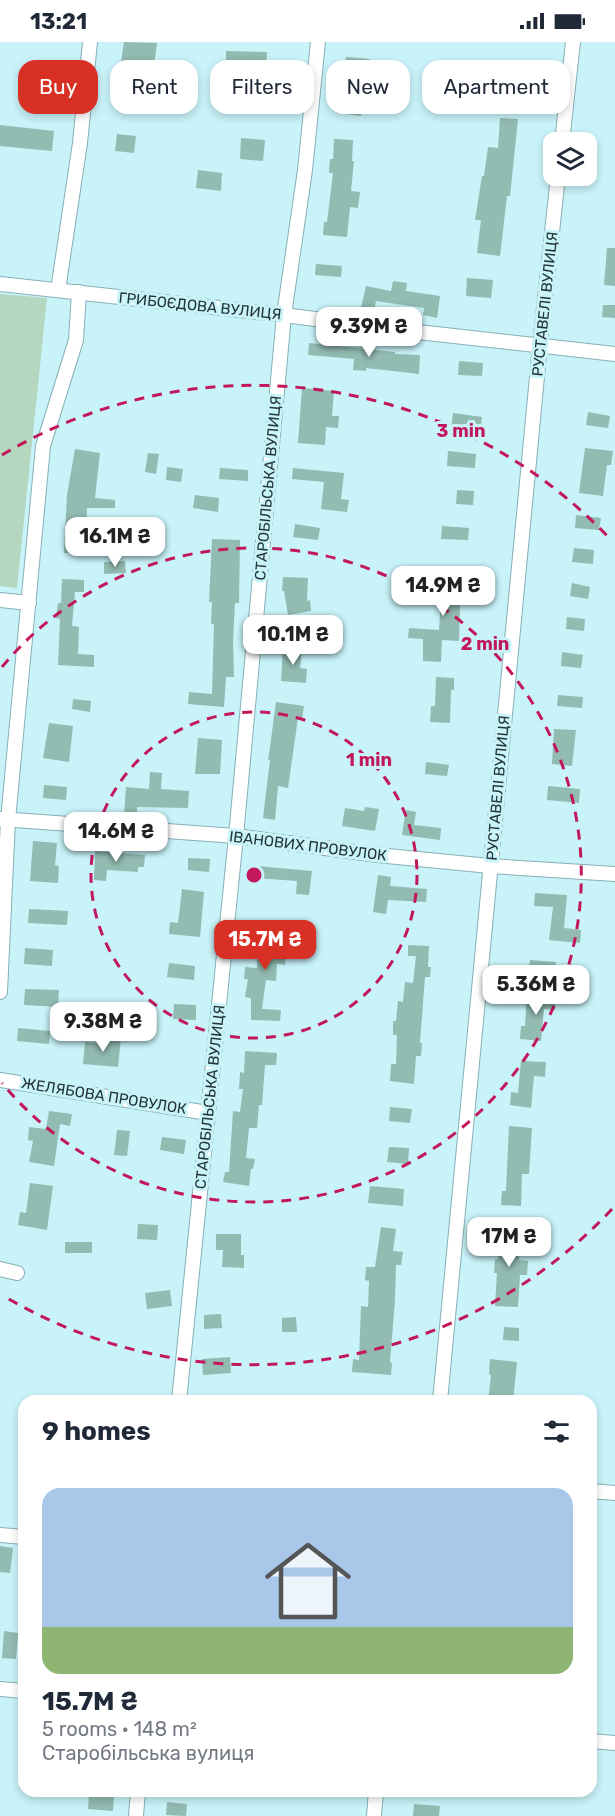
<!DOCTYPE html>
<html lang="en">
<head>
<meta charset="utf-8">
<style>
  body { margin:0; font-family:Rubik,sans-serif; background:#f6f6f7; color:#1f2937; height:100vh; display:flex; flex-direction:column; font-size:22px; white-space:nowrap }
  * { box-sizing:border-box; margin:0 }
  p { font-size:20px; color:#747a83 }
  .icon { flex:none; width:33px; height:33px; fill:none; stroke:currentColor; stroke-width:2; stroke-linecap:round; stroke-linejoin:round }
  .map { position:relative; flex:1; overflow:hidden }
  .sheet { position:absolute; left:18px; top:1353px; width:579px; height:402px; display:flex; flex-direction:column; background:#fff; border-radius:18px; box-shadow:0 3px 9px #0003 }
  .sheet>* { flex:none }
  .banner { position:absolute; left:18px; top:18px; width:579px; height:54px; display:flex; gap:12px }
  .tools { position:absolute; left:543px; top:90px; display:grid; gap:12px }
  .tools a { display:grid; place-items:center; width:54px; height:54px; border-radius:12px; background:#fff; box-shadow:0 3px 9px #0003; font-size:30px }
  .price { position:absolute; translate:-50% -51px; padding:0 14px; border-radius:12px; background:#fff; color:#222; font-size:20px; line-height:39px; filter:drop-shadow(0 2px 3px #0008) }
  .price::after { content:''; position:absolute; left:50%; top:36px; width:18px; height:14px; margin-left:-9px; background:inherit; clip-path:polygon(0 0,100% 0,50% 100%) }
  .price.current { background:#d93025; color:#fff }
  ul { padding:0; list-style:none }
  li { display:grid; align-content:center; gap:12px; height:318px; padding:0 24px }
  li span { display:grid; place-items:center; height:186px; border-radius:18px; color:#555 }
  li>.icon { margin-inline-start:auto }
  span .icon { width:108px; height:108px; fill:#fffc; stroke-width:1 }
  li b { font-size:26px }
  h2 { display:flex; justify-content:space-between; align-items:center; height:72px; padding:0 24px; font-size:26px }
  .chip { padding:0 21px; border-radius:18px; background:#fff; box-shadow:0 3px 9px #0003; font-size:21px; line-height:54px }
  .chip.current { background:#d93025; color:#fff }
  .status { display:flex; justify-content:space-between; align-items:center; height:42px; padding:0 30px; background:#fff; direction:ltr }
  .status svg { height:16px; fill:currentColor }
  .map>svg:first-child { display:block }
  .green { fill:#b5d6bf }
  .building { fill:#92bbb2 }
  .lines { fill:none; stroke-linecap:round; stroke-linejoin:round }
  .street-casing { stroke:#86b0b5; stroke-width:16 }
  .street { stroke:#fff; stroke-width:14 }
  .ring { fill:none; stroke:#c2185b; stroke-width:3; stroke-dasharray:10 8 }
  .labels { text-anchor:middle; stroke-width:6; stroke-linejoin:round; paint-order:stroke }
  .street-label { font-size:15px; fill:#243537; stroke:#c8f3f9 }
  .centre { fill:#c2185b; stroke:#c8f3f9; stroke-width:3 }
  .ring-label { font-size:18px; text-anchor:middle; font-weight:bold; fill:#c2185b; stroke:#c8f3f9; stroke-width:6; stroke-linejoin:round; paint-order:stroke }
</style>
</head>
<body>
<div class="status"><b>13:21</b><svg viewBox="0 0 49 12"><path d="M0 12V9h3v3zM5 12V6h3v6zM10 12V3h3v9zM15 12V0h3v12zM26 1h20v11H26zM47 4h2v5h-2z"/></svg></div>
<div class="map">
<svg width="615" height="1774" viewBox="0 0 615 1774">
  <rect width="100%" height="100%" fill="#c8f3f9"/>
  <path class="green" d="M 0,252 L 47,256 L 17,546 L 0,544 Z"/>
  <g class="building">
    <path d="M 124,0 L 157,1 L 154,25 L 157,25 L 156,38 L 143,37 L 141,55 L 116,53 Z"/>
    <path d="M 226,9 L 267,10 L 266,25 L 226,24 Z"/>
    <path d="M 346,15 L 370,17 L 369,33 L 344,31 Z"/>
    <path d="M 500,28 L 519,29 L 515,58 L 489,54 L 490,42 L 498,43 Z"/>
    <path d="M 262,39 L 285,39 L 285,52 L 262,51 Z"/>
    <path d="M 338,58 L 362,61 L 361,74 L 336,71 Z"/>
    <path d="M 500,76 L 518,77 L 510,154 L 507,154 L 500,214 L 477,211 L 481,178 L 475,178 L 482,134 L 484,134 L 488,105 L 498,106 Z"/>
    <path d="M 0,83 L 54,89 L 52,109 L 0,104 Z"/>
    <path d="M 117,92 L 136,94 L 134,111 L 115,109 Z"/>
    <path d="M 241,96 L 265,98 L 263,119 L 240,117 Z"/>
    <path d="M 334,97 L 353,98 L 352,119 L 354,119 L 351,149 L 360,150 L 358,166 L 350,165 L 347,195 L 323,193 L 324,180 L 327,180 L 333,131 L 329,131 L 330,117 L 333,117 Z"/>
    <path d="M 198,128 L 222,131 L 221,149 L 196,146 Z"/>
    <path d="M 607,206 L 615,206 L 615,244 L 604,243 Z"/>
    <path d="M 316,222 L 342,224 L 341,235 L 315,233 Z"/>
    <path d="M 467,236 L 493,238 L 491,256 L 466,254 Z"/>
    <path d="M 393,239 L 407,241 L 406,249 L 440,254 L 437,276 L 423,273 L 424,266 L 376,259 L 374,269 L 361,266 L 366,244 L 391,249 Z"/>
    <path d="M 603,263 L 615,263 L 615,276 L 602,275 Z"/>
    <path d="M 309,301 L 395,310 L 395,312 L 420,313 L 419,332 L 366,326 L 366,329 L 353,328 L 354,317 L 308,313 Z"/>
    <path d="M 459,319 L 483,321 L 482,334 L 458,333 Z"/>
    <path d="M 302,346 L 334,349 L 332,374 L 339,374 L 338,386 L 326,385 L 325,403 L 298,401 Z"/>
    <path d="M 588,370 L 610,374 L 608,386 L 586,383 Z"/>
    <path d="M 453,371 L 482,375 L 480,393 L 451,389 Z"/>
    <path d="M 585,406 L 613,409 L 611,423 L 607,423 L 603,454 L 579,451 Z"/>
    <path d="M 75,407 L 100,411 L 95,456 L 115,458 L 115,466 L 87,466 L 85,511 L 64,511 L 67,453 Z"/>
    <path d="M 448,409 L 476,412 L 475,426 L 447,424 Z"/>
    <path d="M 148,411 L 159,412 L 156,432 L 145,430 Z"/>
    <path d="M 167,425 L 183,427 L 181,440 L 166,438 Z"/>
    <path d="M 220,426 L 248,428 L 248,439 L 219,437 Z"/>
    <path d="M 293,426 L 344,431 L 341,457 L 349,458 L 347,470 L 321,467 L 324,440 L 292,437 Z"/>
    <path d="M 457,448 L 474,449 L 473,463 L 456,462 Z"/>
    <path d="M 195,453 L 219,456 L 218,470 L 193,466 Z"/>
    <path d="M 576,473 L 601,476 L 599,488 L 575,486 Z"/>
    <path d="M 295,482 L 320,486 L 318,498 L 293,495 Z"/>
    <path d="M 442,484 L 469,486 L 468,498 L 441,497 Z"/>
    <path d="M 212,497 L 240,498 L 239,561 L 235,561 L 233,600 L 234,635 L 226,635 L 224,665 L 188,662 L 189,650 L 212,652 L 214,582 L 211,582 L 212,560 L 209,560 Z"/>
    <path d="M 574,506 L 594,508 L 593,522 L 572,520 Z"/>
    <path d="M 125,519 L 126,531 L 104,532 L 104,520 Z"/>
    <path d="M 443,524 L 461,525 L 459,599 L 442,598 L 441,620 L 423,619 L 423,597 L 408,596 L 409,586 L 439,588 Z"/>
    <path d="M 283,535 L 308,536 L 307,559 L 310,558 L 311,569 L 288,573 L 284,549 L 282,549 Z"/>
    <path d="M 62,537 L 84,538 L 84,550 L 75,550 L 72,584 L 79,585 L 78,612 L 94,613 L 94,625 L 58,623 L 60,577 L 56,576 L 58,561 L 61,561 Z"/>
    <path d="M 572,541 L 590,545 L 588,557 L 570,554 Z"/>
    <path d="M 567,575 L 585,577 L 584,589 L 566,587 Z"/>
    <path d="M 283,604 L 302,605 L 300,626 L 307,627 L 306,641 L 281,639 Z"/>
    <path d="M 562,610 L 583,613 L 581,626 L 561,624 Z"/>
    <path d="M 436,635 L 454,636 L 454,648 L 451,648 L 450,681 L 430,680 L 431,664 L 435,664 Z"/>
    <path d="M 558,653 L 583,655 L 582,666 L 557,664 Z"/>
    <path d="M 73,657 L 91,659 L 90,670 L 72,667 Z"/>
    <path d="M 276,660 L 304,664 L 302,676 L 298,676 L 288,746 L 278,744 L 275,778 L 263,776 L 270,718 L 268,718 L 270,705 Z"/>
    <path d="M 49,681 L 73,684 L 69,720 L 43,716 Z"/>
    <path d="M 554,687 L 576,688 L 572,724 L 552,722 Z"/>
    <path d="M 198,696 L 222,698 L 220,732 L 195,732 Z"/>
    <path d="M 426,720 L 449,723 L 447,734 L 425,732 Z"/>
    <path d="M 150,730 L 162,731 L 161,747 L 189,749 L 188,766 L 137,765 L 137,774 L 124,773 L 126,745 L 149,747 Z"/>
    <path d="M 44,743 L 67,745 L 66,758 L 43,756 Z"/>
    <path d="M 548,744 L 580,747 L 579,761 L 547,758 Z"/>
    <path d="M 365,765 L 379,767 L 375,789 L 342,784 L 345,766 L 364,769 Z"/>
    <path d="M 406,768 L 416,770 L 414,783 L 441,786 L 440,798 L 402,793 Z"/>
    <path d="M 33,799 L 57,801 L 55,823 L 59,824 L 58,841 L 30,839 Z"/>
    <path d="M 95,809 L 145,813 L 144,825 L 138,825 L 138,830 L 107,828 L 106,839 L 94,838 Z"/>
    <path d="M 188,816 L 210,817 L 209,830 L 188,828 Z"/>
    <path d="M 257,824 L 312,829 L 309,853 L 296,852 L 297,839 L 256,836 Z"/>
    <path d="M 378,833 L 391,835 L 390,844 L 427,847 L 426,860 L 388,858 L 386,872 L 373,870 Z"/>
    <path d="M 182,847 L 204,850 L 200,895 L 169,892 L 170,880 L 178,881 Z"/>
    <path d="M 535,851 L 567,853 L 564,886 L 581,888 L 580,901 L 549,898 L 553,865 L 534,864 Z"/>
    <path d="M 29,867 L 68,869 L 67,883 L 28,881 Z"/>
    <path d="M 256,882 L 282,883 L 280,909 L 286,909 L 285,923 L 277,922 L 276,939 L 266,938 L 262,967 L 281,968 L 280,979 L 251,978 L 251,956 L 245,955 L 248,937 L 244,937 L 245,925 L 257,926 L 258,894 L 256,894 Z"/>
    <path d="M 408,903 L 429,904 L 428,925 L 431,925 L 430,935 L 425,935 L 420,1001 L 422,1001 L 421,1014 L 416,1014 L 414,1042 L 390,1039 L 391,1022 L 396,1022 L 397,993 L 393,993 L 393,979 L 396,979 L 398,959 L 403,960 L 405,940 L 413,941 L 416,914 L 408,914 Z"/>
    <path d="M 25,906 L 53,908 L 52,924 L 24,922 Z"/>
    <path d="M 530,918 L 556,920 L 554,935 L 528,932 Z"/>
    <path d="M 169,921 L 195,924 L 194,938 L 167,935 Z"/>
    <path d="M 25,947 L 59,948 L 58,965 L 24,963 Z"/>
    <path d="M 527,952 L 556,954 L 555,968 L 544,967 L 541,999 L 520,997 L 521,984 L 525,984 Z"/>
    <path d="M 174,962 L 196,963 L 196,978 L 173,977 Z"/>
    <path d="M 18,986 L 50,989 L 49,1002 L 17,999 Z"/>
    <path d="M 108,995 L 121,996 L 118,1025 L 83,1022 L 85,1000 L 107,1002 Z"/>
    <path d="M 245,1009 L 277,1011 L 276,1023 L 265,1023 L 262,1063 L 259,1063 L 257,1086 L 249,1086 L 246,1116 L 255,1117 L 253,1127 L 251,1127 L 249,1144 L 223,1140 L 225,1130 L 229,1130 L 233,1069 L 240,1070 L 243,1047 L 239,1047 L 240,1030 L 244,1031 Z"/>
    <path d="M 521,1019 L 546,1020 L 545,1035 L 534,1034 L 531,1066 L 510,1063 L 511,1050 L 518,1051 Z"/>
    <path d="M 390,1065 L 412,1067 L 410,1081 L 389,1079 Z"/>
    <path d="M 49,1069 L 72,1072 L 70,1084 L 60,1082 L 54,1124 L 29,1120 L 33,1099 L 28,1098 L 29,1085 L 46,1087 Z"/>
    <path d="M 509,1084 L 532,1086 L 529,1132 L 522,1132 L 521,1164 L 501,1163 L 502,1149 L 506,1149 Z"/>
    <path d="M 117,1088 L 130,1089 L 127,1114 L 114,1113 Z"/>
    <path d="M 162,1095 L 186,1098 L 184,1112 L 160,1108 Z"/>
    <path d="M 389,1105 L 409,1106 L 408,1122 L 387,1120 Z"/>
    <path d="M 30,1141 L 53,1144 L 47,1188 L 18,1183 L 20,1170 L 26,1171 Z"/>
    <path d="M 370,1144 L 404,1147 L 403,1164 L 368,1161 Z"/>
    <path d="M 138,1182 L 158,1183 L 157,1198 L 137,1197 Z"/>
    <path d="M 501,1184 L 522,1186 L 519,1218 L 528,1219 L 527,1233 L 520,1233 L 518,1265 L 495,1264 L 497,1231 L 494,1231 L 495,1217 L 498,1217 Z"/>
    <path d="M 381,1185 L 396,1187 L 393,1209 L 403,1210 L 401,1223 L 396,1223 L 395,1258 L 390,1320 L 392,1321 L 391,1333 L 352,1330 L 353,1317 L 359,1318 L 361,1264 L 368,1265 L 369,1239 L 365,1238 L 366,1225 L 375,1225 Z"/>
    <path d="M 216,1192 L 241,1192 L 241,1213 L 244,1213 L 244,1226 L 222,1225 L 223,1208 L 216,1208 Z"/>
    <rect x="65" y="1200" width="27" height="11"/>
    <path d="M 170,1248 L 172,1264 L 147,1267 L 145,1251 Z"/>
    <path d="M 221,1272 L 222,1286 L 204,1287 L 204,1273 Z"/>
    <path d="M 296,1275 L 297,1290 L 282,1290 L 282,1276 Z"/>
    <path d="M 504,1285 L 519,1286 L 519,1299 L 503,1298 Z"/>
    <path d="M 230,1315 L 231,1331 L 203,1333 L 202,1317 Z"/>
    <path d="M 490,1317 L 517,1320 L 513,1359 L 488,1359 L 491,1333 L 489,1332 Z"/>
    <path d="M 0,1504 L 13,1506 L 10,1531 L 0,1530 Z"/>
    <path d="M 4,1589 L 18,1591 L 16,1617 L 2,1616 Z"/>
    <path d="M 89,1752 L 114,1755 L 113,1769 L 88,1767 Z"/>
    <path d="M 167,1760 L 187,1762 L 186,1774 L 166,1773 Z"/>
    <path d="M 414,1762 L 440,1764 L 439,1774 L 413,1774 Z"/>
  </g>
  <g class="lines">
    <defs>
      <g id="street">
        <path d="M 562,100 L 573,0"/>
        <path d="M 0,242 L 284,273 L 400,288 L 615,312"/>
        <path d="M 58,248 L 80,101 L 90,0"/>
        <path d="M 0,558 L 29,561"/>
        <path d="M 0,777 L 236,794 L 377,813 L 490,824 L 615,832"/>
        <path d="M 0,950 L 8,778 L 43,404 L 76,298 L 79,250"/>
        <path d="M 0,1038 L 208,1071"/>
        <path d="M 0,1227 L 17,1231"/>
        <path d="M 179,1359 L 236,794 L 284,273 L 305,128 L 318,0"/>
        <path d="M 440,1359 L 540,303 L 558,134"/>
        <path d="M 591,1449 L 615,1451"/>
        <path d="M 0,1493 L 24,1495"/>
        <path d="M 0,1647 L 24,1649"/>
        <path d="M 591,1699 L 615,1701"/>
        <path d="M 136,1774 L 138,1749"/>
        <path d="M 374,1774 L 376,1749"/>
      </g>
    </defs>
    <use href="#street" class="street-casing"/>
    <use href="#street" class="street"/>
  </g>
  <g class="ring">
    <circle cx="254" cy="833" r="163"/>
    <path d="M2 625A327 327 0 1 1 2 1041"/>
    <path d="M612 1167A490 490 0 0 1 2 1253M2 413A490 490 0 0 1 612 499"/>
  </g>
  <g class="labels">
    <g class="street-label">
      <text transform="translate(545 262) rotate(-84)" y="5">РУСТАВЕЛІ ВУЛИЦЯ</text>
      <text transform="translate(200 264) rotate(6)" y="5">ГРИБОЄДОВА ВУЛИЦЯ</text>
      <text transform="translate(268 446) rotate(-85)" y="5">СТАРОБІЛЬСЬКА ВУЛИЦЯ</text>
      <text transform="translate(498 746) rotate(-85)" y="5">РУСТАВЕЛІ ВУЛИЦЯ</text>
      <text transform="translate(308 804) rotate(7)" y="5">ІВАНОВИХ ПРОВУЛОК</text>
      <text transform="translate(104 1054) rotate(9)" y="5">ЖЕЛЯБОВА ПРОВУЛОК</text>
      <text transform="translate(210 1055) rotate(-84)" y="5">СТАРОБІЛЬСЬКА ВУЛИЦЯ</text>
    </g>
  </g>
  <circle cx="254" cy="833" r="9" class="centre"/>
  <g class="ring-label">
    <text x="461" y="395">3 min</text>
    <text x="485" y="608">2 min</text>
    <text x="369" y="724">1 min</text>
  </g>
</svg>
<div class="tools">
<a><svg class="icon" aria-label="layers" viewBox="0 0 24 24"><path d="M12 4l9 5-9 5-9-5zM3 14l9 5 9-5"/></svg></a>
</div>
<b class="price" style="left:369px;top:316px">9.39M ₴</b>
<b class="price" style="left:115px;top:526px">16.1M ₴</b>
<b class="price" style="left:443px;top:575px">14.9M ₴</b>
<b class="price" style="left:293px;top:624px">10.1M ₴</b>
<b class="price" style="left:116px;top:821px">14.6M ₴</b>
<b class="price current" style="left:265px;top:929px">15.7M ₴</b>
<b class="price" style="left:536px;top:974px">5.36M ₴</b>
<b class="price" style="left:103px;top:1011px">9.38M ₴</b>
<b class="price" style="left:509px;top:1226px">17M ₴</b>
<div class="banner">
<a class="chip current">Buy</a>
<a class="chip">Rent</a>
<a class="chip">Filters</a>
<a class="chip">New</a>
<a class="chip">Apartment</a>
</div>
<section class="sheet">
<h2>9 homes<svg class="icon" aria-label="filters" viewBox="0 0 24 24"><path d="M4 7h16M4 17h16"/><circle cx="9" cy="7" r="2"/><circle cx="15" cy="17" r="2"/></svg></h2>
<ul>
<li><span style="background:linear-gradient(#a9c7e8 75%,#8fb573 0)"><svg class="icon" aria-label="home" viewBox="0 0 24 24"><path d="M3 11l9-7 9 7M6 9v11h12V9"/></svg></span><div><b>15.7M ₴</b><p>5 rooms · 148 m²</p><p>Старобільська вулиця</p></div></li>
</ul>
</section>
</div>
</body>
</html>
